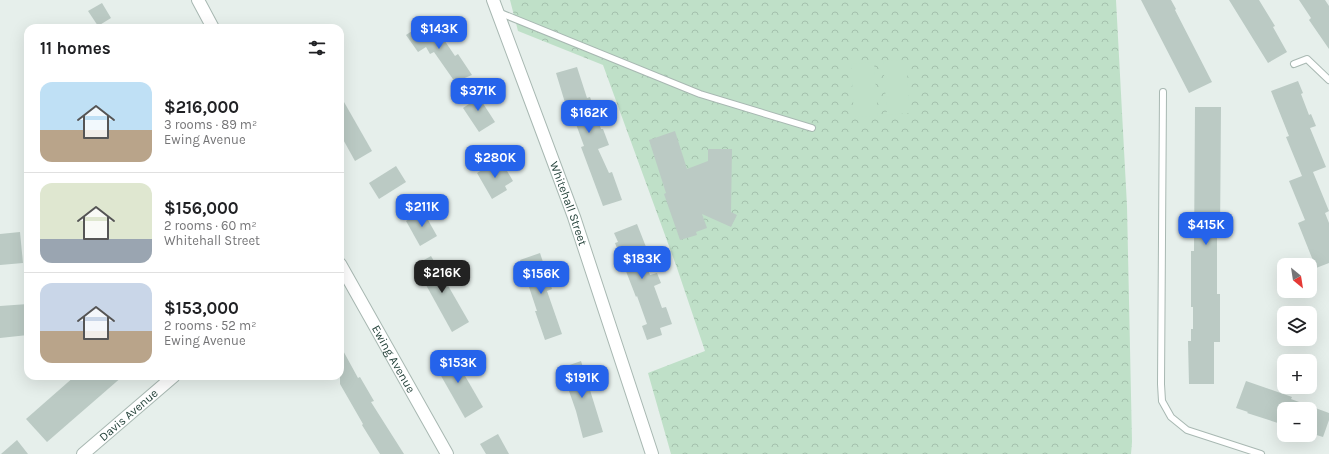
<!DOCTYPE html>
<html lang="en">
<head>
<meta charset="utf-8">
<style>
  body { margin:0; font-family:Karla,sans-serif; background:#f2f2f2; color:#202124; height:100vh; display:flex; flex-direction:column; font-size:15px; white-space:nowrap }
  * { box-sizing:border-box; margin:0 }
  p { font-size:13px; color:#757577 }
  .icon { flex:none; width:22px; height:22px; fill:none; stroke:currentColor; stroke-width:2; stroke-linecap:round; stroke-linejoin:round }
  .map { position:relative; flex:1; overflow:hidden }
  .drawer { position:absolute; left:24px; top:24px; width:320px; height:356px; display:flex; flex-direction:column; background:#fff; border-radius:12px; box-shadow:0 4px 16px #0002 }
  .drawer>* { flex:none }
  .needle { width:26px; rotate:150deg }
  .tools { position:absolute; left:1277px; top:258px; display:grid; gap:8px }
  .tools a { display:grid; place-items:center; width:40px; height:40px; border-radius:8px; background:#fff; box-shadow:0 4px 16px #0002; font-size:20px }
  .price { position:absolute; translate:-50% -34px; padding:0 9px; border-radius:8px; background:#2563eb; color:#fff; font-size:13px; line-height:26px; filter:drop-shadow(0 1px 2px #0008) }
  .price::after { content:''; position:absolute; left:50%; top:24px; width:12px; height:9px; margin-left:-6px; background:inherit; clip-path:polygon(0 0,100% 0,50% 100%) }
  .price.current { background:#222; color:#fff }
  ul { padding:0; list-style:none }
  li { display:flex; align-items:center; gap:12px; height:100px; padding:0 16px }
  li+li { border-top:1px solid #e0e0e0 }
  li span { display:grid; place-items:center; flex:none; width:112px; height:80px; border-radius:12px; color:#555 }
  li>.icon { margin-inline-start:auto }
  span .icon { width:48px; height:48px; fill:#fffc; stroke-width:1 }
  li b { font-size:17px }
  h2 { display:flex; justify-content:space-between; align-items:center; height:48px; padding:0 16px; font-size:17px }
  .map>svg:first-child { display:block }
  .park { fill:url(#park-crowns) }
  .pitch { fill:#bfe0c8 }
  .building { fill:#bbcac4 }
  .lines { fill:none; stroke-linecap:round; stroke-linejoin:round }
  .lane-casing { stroke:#a8b8b2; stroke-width:8 }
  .street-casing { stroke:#a8b8b2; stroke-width:14 }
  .lane { stroke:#fff; stroke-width:6 }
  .street { stroke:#fff; stroke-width:12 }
  .labels { text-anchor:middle; stroke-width:3.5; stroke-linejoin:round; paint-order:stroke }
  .street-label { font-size:12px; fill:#24423a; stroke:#f7fbf9 }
</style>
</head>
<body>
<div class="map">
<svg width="1329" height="454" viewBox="0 0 1329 454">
  <defs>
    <pattern id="park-crowns" width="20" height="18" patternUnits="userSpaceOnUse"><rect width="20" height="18" fill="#bfe0c8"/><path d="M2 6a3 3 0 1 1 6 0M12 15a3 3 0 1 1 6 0" fill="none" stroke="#a4c1ad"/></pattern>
  </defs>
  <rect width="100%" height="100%" fill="#e6efeb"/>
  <path class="park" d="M 510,0 L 1116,0 L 1127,206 L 1132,442 L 1131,454 L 671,454 L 648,373 L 705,351 L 677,268 L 603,65 L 518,31 Z"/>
  <g class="pitch">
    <path d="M 906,60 L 910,113 L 887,115 L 883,61 Z"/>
    <path d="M 874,62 L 878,116 L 854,117 L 851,64 Z"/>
  </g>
  <g class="building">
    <path d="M 1141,0 L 1171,0 L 1176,9 L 1175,10 L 1212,82 L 1189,93 Z"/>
    <path d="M 1229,0 L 1259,0 L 1275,26 L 1273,27 L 1287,52 L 1268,63 Z"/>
    <path d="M 1299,0 L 1325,0 L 1329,6 L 1329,49 L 1309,20 L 1311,18 Z"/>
    <path d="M 102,3 L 111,18 L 98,26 L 88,11 Z"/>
    <path d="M 430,19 L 455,56 L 458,54 L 472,75 L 455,82 L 434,52 L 430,54 L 426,47 L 418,52 L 406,35 Z"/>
    <path d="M 577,67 L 587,98 L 590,97 L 601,129 L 603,129 L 609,145 L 598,149 L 609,173 L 612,172 L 622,200 L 603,206 L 581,147 L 584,146 L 569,105 L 566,106 L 556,73 Z"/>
    <path d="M 1298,81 L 1303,93 L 1301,94 L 1309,115 L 1311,114 L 1316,126 L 1310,128 L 1326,167 L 1313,172 L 1329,211 L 1325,213 L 1329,223 L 1329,263 L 1316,268 L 1298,223 L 1305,220 L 1289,181 L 1302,176 L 1286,137 L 1289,136 L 1271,91 Z"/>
    <path d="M 475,91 L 495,122 L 479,132 L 463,108 L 469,104 L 464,97 Z"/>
    <path d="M 340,95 L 372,151 L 355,161 L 340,134 Z"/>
    <path d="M 1195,107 L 1221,107 L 1220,236 L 1217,236 L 1217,294 L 1220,294 L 1220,342 L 1214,342 L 1214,384 L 1189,384 L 1188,341 L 1191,341 L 1191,329 L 1193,329 L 1193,307 L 1191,307 L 1191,251 L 1194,251 Z"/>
    <path d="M 675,131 L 687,169 L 708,161 L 708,149 L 732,149 L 731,212 L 737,215 L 731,227 L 702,214 L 707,228 L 696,232 L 697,235 L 680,240 L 664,194 L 666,193 L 649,140 Z"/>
    <path d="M 500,159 L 513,181 L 505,186 L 507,190 L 492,199 L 477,173 Z"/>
    <path d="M 396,166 L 406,182 L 379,199 L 369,183 Z"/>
    <path d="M 423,211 L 437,236 L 420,246 L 406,221 Z"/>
    <path d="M 637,224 L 648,252 L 642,254 L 650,275 L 657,273 L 661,283 L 654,286 L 662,308 L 666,307 L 672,324 L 660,328 L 662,335 L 647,340 L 642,326 L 647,324 L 637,296 L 636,297 L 615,243 L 618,242 L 614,233 Z"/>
    <path d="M 20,232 L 23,263 L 0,265 L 0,234 Z"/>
    <path d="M 540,253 L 552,289 L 547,291 L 562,334 L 545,340 L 535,311 L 537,311 L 520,260 Z"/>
    <path d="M 431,256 L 469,322 L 452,332 L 415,265 Z"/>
    <path d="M 28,304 L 28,335 L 0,338 L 0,306 Z"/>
    <path d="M 340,345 L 358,378 L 360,377 L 374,401 L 371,402 L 404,454 L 380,454 L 362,425 L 363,424 L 340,384 Z"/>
    <path d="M 450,350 L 483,407 L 465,418 L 432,360 Z"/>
    <path d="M 581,361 L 603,432 L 583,438 L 576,411 L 561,368 Z"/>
    <path d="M 75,376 L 123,376 L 47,442 L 26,419 Z"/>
    <path d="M 1246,381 L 1292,397 L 1291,399 L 1329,413 L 1329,420 L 1323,437 L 1310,433 L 1310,409 L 1284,409 L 1284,425 L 1247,413 L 1248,412 L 1236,408 Z"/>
    <path d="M 498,434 L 509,454 L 486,454 L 480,444 Z"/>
    <path d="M 17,440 L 28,454 L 1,454 Z"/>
  </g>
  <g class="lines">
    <defs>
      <g id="lane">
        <path d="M 498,12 L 700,94 L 812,128"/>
        <path d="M 1294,64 L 1307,59 L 1329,80"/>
        <path d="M 1163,92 L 1161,384 L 1162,401 L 1171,417 L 1187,430 L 1261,454"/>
      </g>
      <g id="street">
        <path d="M 198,0 L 213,28"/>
        <path id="s1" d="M 493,0 L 574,217 L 652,454"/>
        <path id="s2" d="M 340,264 L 447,454"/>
        <path id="s3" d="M 83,454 L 174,376"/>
      </g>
    </defs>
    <use href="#lane" class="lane-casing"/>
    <use href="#street" class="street-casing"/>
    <use href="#lane" class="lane"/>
    <use href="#street" class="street"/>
  </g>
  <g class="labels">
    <g class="street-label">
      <text dy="4" stroke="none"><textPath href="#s1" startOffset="217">Whitehall Street</textPath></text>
      <text dy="4" stroke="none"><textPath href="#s2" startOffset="109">Ewing Avenue</textPath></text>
      <text dy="4" stroke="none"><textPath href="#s3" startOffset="60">Davis Avenue</textPath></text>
    </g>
  </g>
</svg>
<div class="tools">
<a><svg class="needle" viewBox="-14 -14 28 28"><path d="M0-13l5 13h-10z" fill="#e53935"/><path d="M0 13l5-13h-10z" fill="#757577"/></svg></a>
<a><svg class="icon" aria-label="layers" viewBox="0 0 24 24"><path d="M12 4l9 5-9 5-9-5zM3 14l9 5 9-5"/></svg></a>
<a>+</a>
<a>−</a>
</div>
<b class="price" style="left:439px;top:50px">$143K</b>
<b class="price" style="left:478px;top:112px">$371K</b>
<b class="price" style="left:589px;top:134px">$162K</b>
<b class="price" style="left:495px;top:179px">$280K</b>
<b class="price" style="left:422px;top:228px">$211K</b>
<b class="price" style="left:1206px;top:246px">$415K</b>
<b class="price" style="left:642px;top:280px">$183K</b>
<b class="price current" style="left:442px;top:294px">$216K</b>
<b class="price" style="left:541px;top:295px">$156K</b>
<b class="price" style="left:458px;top:384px">$153K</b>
<b class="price" style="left:582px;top:399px">$191K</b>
<section class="drawer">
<h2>11 homes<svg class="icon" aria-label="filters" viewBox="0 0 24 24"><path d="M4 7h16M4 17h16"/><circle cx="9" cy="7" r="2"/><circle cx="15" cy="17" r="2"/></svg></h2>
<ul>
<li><span style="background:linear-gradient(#bfe0f5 60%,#b9a48a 0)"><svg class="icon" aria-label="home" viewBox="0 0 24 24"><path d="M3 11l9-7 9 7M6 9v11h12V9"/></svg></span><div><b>$216,000</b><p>3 rooms · 89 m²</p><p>Ewing Avenue</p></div></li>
<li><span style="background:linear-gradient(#dfe7d0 70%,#9aa5b1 0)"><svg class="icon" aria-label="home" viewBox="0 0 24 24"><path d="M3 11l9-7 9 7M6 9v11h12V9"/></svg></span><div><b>$156,000</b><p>2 rooms · 60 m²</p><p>Whitehall Street</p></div></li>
<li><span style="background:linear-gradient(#c9d6e8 60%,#b9a48a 0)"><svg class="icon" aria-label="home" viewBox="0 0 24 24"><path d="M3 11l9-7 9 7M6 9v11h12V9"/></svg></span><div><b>$153,000</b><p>2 rooms · 52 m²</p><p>Ewing Avenue</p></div></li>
</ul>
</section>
</div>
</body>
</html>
